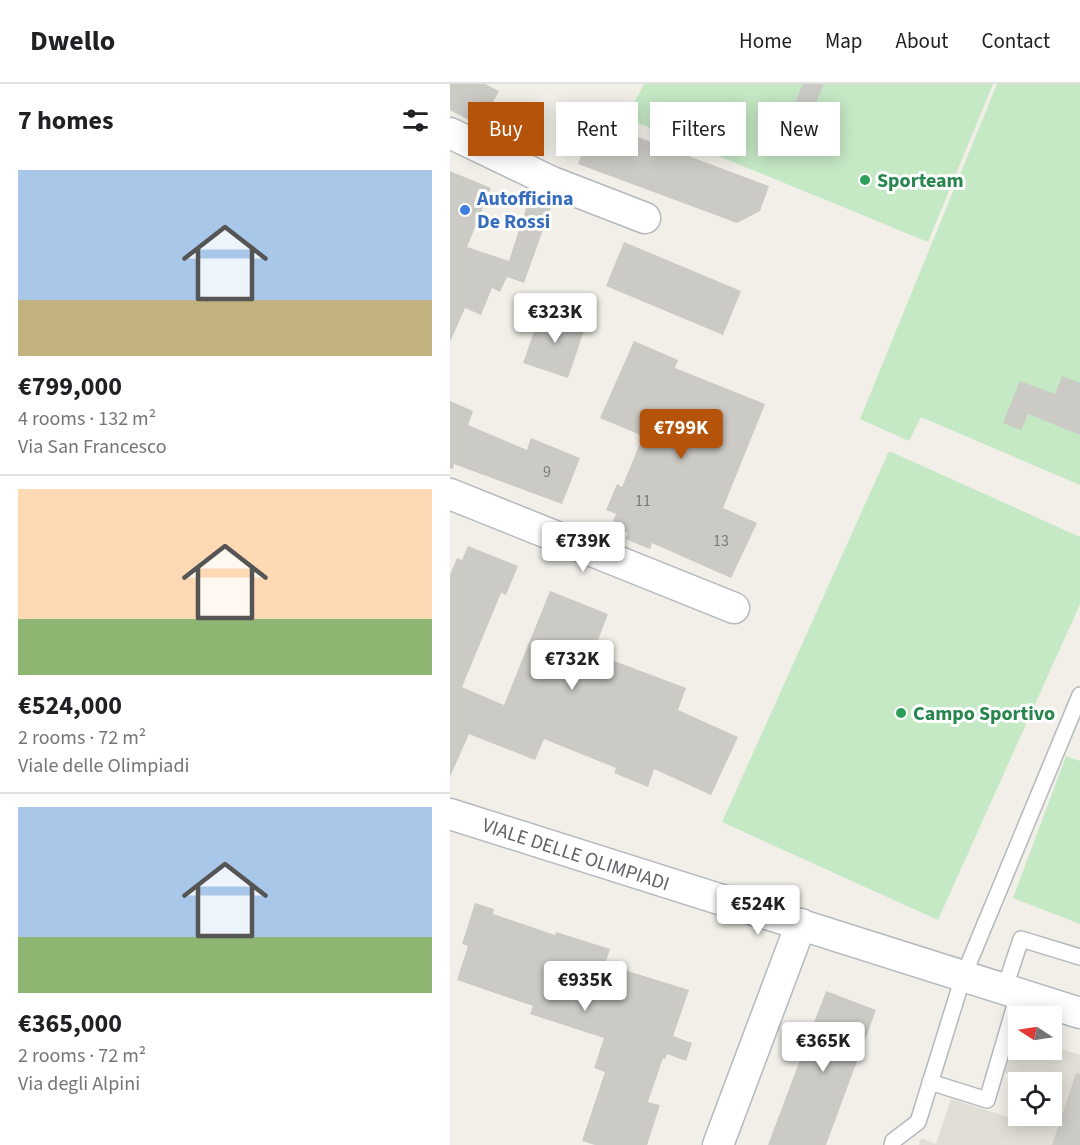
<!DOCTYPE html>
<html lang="en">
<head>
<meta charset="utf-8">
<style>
  body { margin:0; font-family:"Source Sans 3",sans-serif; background:#f2f2f2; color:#202124; height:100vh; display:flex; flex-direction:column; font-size:22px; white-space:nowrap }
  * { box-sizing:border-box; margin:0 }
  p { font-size:20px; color:#757577 }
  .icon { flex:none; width:33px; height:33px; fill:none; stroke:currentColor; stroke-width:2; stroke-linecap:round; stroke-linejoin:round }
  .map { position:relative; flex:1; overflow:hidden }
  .details { display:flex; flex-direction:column; background:#fff; width:450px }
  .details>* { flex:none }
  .banner { position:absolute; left:18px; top:18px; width:522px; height:54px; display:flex; gap:12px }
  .needle { width:39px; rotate:282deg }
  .fabs { position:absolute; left:558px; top:922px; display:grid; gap:12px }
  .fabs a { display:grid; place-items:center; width:54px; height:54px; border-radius:0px; background:#fff; box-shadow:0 3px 15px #0003; font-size:30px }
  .price { position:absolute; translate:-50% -51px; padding:0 14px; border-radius:6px; background:#fff; color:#222; font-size:20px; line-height:39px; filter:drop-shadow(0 2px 3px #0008) }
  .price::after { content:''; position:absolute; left:50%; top:36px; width:18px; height:14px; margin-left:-9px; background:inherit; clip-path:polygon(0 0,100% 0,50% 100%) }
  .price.current { background:#b45309; color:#fff }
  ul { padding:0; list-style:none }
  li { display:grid; align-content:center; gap:12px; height:318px; padding:0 18px }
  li+li { border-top:2px solid #e0e0e0 }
  li span { display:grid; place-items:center; height:186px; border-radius:0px; color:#555 }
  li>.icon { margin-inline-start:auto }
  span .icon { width:108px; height:108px; fill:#fffc; stroke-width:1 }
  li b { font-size:26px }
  h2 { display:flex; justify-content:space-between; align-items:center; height:72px; padding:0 18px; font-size:26px }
  .pill { padding:0 21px; border-radius:0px; background:#fff; box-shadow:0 3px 15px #0003; font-size:21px; line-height:54px }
  .pill.current { background:#b45309; color:#fff }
  header { display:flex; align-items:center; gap:36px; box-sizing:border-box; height:84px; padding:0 30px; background:#fff; border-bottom:2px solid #e0e0e0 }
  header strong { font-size:28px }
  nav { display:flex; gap:33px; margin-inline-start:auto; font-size:21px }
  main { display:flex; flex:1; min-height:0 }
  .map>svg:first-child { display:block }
  .education { fill:#e1ded6; fill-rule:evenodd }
  .green { fill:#c5e8c5 }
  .building { fill:#cccac5 }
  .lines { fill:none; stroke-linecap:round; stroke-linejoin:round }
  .lane-casing { stroke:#b5b8bc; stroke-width:18 }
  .street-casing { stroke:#b5b8bc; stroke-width:33 }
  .lane { stroke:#fff; stroke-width:15 }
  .street { stroke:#fff; stroke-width:30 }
  .leisure-dot { fill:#2e9e5b; stroke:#fff; stroke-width:2 }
  .shop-dot { fill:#3f7fe0; stroke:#fff; stroke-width:2 }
  .labels { text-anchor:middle; stroke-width:6; stroke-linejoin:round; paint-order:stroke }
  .number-label { font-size:16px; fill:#7a7d7f }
  .leisure-label { font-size:20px; font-weight:bold; fill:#27864d; stroke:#fff; text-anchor:start }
  .shop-label { font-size:20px; font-weight:bold; fill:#366cbe; stroke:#fff; text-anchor:start }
  .street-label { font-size:20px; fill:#5f6368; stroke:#fff }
</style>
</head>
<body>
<header>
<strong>Dwello</strong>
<nav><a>Home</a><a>Map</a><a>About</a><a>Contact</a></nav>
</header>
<main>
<section class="details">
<h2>7 homes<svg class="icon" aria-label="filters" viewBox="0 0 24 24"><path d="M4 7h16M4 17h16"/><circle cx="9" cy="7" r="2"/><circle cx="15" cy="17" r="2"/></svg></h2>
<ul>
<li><span style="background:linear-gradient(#a9c7e8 70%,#c2b280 0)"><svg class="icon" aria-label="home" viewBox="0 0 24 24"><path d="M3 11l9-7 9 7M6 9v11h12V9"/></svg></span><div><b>€799,000</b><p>4 rooms · 132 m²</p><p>Via San Francesco</p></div></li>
<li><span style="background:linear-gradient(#ffd9b3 70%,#8fb573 0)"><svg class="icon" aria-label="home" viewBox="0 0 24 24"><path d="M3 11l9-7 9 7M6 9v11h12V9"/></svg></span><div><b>€524,000</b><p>2 rooms · 72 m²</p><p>Viale delle Olimpiadi</p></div></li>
<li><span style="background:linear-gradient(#a9c7e8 70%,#8fb573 0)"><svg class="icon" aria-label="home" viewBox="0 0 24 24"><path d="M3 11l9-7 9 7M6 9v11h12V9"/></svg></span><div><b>€365,000</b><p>2 rooms · 72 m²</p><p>Via degli Alpini</p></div></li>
</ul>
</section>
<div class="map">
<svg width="630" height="1061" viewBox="0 0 630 1061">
  <rect width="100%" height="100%" fill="#f1efe8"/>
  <path class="education" d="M 566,950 L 568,951 L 568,966 L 602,966 L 602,962 L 630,971 L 630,1061 L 469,1061 L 471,1054 L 486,1060 L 501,1015 L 558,1033 L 569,994 L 553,988 ZM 568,999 L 602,999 L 602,1032 L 568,1032 Z"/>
  <g class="green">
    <path d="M 194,0 L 543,0 L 478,158 L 176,34 Z"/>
    <path d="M 547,0 L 630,0 L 630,401 L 471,333 L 459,357 L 410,335 Z"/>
    <path d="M 439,367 L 630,453 L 630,520 L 488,836 L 272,738 Z"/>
    <path d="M 616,672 L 630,677 L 630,840 L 563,814 Z"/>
  </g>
  <g class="building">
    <path d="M 0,0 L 35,0 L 49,7 L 30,42 L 0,26 Z"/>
    <path d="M 353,0 L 374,0 L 361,30 L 343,23 Z"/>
    <path d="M 145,37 L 319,102 L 310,127 L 287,139 L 128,80 Z"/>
    <path d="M 0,87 L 41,104 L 17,163 L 59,177 L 79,115 L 101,123 L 74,199 L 57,193 L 50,208 L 42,204 L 31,231 L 15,224 L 0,258 Z"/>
    <path d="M 174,158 L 291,207 L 273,251 L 156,202 Z"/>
    <path d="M 92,225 L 136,241 L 118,294 L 73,279 Z"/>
    <path d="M 184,257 L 228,276 L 225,284 L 315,320 L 273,424 L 307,439 L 281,494 L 202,459 L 200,465 L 175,455 L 178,449 L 169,445 L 171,440 L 163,437 L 166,430 L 156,426 L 167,400 L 172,403 L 193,352 L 150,334 Z"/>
    <path d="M 612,292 L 630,299 L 630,351 L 578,330 L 571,346 L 553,339 L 570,297 L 605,310 Z"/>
    <path d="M 0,317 L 23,327 L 18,341 L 77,366 L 81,354 L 130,374 L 112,420 L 4,380 L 3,385 L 0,384 Z"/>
    <path d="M 18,462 L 68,482 L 56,511 L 51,509 L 12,603 L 54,621 L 100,507 L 158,530 L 143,569 L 236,604 L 228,626 L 288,653 L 261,711 L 204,685 L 198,703 L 164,689 L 166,684 L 94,655 L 85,676 L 19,650 L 0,693 L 0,491 L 7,474 L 12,476 Z"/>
    <path d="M 25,819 L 44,825 L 43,830 L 105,851 L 106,848 L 160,865 L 155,880 L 239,906 L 223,952 L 242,959 L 236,977 L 217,970 L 215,975 L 213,974 L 198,1018 L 210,1021 L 197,1061 L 145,1061 L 132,1057 L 155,988 L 144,984 L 154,954 L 80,930 L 83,922 L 7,896 L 18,862 L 12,860 Z"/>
    <path d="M 376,907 L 426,926 L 376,1061 L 318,1061 Z"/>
    <path d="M 626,989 L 630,990 L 630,1061 L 602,1061 Z"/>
  </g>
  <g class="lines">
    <defs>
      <g id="lane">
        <path d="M 554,906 L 571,855 L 630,873"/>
        <path d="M 480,998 L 537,1016 L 568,911"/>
        <path d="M 442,1061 L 443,1057 L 468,1038 L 513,893 L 630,611"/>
      </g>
      <g id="street">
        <path d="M 0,49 L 102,98 L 195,134"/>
        <path d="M 0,410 L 284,524"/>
        <path d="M 0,730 L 630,929"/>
        <path d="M 268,1061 L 351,840"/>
      </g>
    </defs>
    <use href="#lane" class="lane-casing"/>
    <use href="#street" class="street-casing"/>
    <use href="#lane" class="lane"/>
    <use href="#street" class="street"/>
  </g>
  <g class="leisure-dot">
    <circle cx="415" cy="96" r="6"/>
    <circle cx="451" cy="629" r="6"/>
  </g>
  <circle class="shop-dot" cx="15" cy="126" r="6"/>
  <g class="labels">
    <g class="number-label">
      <text x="97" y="393">9</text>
      <text x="193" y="422">11</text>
      <text x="271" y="462">13</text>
    </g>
    <g class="leisure-label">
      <text x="427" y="103">Sporteam</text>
      <text x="463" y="636">Campo Sportivo</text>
    </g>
    <g class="shop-label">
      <text x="27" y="121">Autofficina<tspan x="27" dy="23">De Rossi</tspan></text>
    </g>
    <g class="street-label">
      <text transform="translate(126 770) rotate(18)" y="7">VIALE DELLE OLIMPIADI</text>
    </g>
  </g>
</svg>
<div class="fabs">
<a><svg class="needle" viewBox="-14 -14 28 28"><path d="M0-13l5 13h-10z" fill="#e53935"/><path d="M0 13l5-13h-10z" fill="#757577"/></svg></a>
<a><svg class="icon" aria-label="locate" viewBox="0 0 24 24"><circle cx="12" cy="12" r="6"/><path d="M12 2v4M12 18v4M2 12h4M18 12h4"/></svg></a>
</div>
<b class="price" style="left:105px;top:260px">€323K</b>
<b class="price current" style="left:231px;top:376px">€799K</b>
<b class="price" style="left:133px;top:489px">€739K</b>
<b class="price" style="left:122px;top:607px">€732K</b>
<b class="price" style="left:308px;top:852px">€524K</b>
<b class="price" style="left:135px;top:928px">€935K</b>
<b class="price" style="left:373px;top:989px">€365K</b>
<div class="banner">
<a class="pill current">Buy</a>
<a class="pill">Rent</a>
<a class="pill">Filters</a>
<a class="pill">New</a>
</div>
</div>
</main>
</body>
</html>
